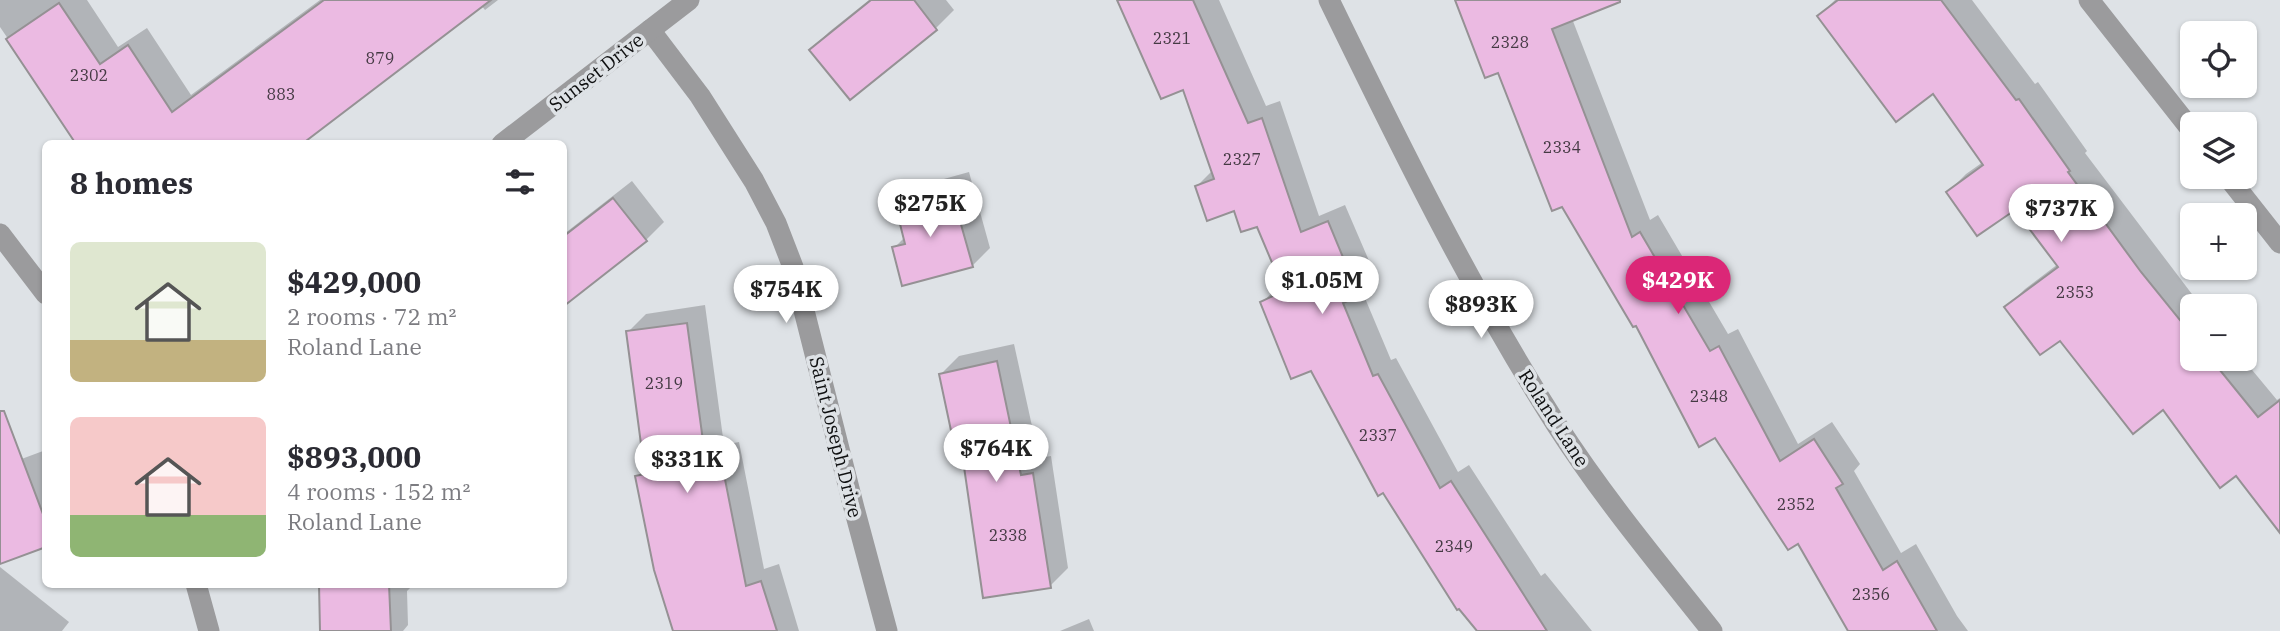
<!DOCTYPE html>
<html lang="en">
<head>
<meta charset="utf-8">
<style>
  body { margin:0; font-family:"IBM Plex Serif",serif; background:#f7f7f7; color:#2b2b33; height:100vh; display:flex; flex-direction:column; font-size:26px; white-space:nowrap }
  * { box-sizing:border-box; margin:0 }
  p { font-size:23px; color:#7c7c81 }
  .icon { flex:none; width:38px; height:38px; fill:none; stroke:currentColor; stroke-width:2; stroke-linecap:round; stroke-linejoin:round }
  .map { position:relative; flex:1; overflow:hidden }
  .side { position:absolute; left:42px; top:140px; width:525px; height:448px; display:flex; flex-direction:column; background:#fff; border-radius:10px; box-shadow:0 2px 5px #0004 }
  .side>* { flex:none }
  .buttons { position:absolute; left:2180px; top:21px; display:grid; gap:14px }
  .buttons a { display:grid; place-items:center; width:77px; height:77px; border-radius:10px; background:#fff; box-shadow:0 2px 5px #0004; font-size:35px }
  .price { position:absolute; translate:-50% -60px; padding:0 16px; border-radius:24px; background:#fff; color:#222; font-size:23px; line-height:46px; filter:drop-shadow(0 2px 4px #0008) }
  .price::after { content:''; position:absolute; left:50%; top:42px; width:21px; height:16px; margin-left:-10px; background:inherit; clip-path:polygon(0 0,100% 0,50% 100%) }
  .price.active { background:#db2777; color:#fff }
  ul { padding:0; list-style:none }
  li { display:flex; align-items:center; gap:21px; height:175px; padding:0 28px }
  li span { display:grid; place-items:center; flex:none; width:196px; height:140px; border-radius:10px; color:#555 }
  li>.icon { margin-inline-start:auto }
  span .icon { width:84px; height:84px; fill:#fffc; stroke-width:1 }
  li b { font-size:30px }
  h2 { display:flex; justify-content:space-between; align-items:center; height:84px; padding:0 28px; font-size:30px }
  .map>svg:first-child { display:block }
  .shadow { fill:#0003 }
  .building { fill:#ebbae2; stroke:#959194; stroke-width:2 }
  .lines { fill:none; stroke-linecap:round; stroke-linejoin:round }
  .street { stroke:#9b9b9d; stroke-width:21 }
  .labels { text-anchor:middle; stroke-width:7; stroke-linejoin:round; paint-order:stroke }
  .number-label { font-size:16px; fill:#453a44 }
  .street-label { font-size:19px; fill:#0e0f10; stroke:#dee2e6 }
</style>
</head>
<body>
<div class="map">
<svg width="2280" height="631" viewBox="0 0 2280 631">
  <rect width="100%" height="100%" fill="#dee2e6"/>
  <g class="shadow">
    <path d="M 0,0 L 87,0 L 118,47 L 147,28 L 191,95 L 320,0 L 498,0 L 485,10 L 481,5 L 299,144 L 74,136 L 0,27 Z"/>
    <path d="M 869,0 L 946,0 L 954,10 L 936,28 L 850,98 L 811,50 L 829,32 Z"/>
    <path d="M 1119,0 L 1219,0 L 1266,106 L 1280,101 L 1319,216 L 1345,205 L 1376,277 L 1362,291 L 1391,360 L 1396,358 L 1458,472 L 1469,465 L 1541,576 L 1545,573 L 1592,631 L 1479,631 L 1312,369 L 1262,302 L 1283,283 L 1258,225 L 1197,186 L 1213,170 L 1184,88 Z"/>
    <path d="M 1457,0 L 1582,0 L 1571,16 L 1650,220 L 1658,215 L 1728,334 L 1738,329 L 1798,444 L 1832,422 L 1860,464 L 1854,471 L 1901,553 L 1916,544 L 1957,616 L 1968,631 L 1850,631 L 1798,541 L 1715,436 L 1637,323 L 1499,70 Z"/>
    <path d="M 1835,0 L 1972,0 L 2035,84 L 2038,82 L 2087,151 L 2085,153 L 2201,306 L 2193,306 L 2193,359 L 2243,359 L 2277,400 L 2280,398 L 2280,530 L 2236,473 L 2163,408 L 2060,338 L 2007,307 L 2025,289 L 2058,264 L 2015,207 L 1948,192 L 1966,174 L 1983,162 L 1933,92 L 1819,16 Z"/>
    <path d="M 969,172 L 990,248 L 972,266 L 894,248 L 905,237 L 897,205 L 915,187 Z"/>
    <path d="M 632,181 L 664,222 L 646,240 L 564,304 L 564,234 Z"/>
    <path d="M 705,305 L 724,445 L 739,442 L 764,569 L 779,564 L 799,631 L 675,631 L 637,477 L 646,468 L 628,332 L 646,314 Z"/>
    <path d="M 1014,344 L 1039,458 L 1051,456 L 1068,568 L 1050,586 L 941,374 L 959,356 Z"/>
    <path d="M 43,451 L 46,456 L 46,545 L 0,562 L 0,467 Z"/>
    <path d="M 0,567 L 69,622 L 62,631 L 0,631 Z"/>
    <path d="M 320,584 L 414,584 L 407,591 L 408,625 L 403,631 L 322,631 Z"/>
    <path d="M 1089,619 L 1094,631 L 1060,631 Z"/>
  </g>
  <g class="building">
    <path d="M 324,0 L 491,0 L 302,144 L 76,144 L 6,39 L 59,3 L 100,64 L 128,45 L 172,112 Z"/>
    <path d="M 871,0 L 914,0 L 937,30 L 850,100 L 809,50 Z"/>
    <path d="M 1117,0 L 1193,0 L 1248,123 L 1262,118 L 1301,232 L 1328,221 L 1359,296 L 1343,303 L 1373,376 L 1378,374 L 1440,488 L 1451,481 L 1547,631 L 1477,631 L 1459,609 L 1457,610 L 1383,493 L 1378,496 L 1311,371 L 1291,379 L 1260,302 L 1284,291 L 1257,227 L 1241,232 L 1234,211 L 1207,221 L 1195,186 L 1214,179 L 1183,90 L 1161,99 Z"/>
    <path d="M 1455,0 L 1620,0 L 1620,2 L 1552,29 L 1632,237 L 1640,232 L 1710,351 L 1719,346 L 1780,461 L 1814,439 L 1843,484 L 1836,488 L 1883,570 L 1897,561 L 1937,631 L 1848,631 L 1798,544 L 1788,550 L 1715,438 L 1699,447 L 1636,326 L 1633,327 L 1562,207 L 1552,211 L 1498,73 L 1485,78 Z"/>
    <path d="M 1838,0 L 1941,0 L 2016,100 L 2019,99 L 2070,171 L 2068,172 L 2141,272 L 2193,336 L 2193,359 L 2211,359 L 2258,417 L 2280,400 L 2280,533 L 2236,476 L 2220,488 L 2163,410 L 2133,434 L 2060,341 L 2040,355 L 2004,307 L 2058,267 L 2015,210 L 1977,236 L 1946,192 L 1983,165 L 1933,94 L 1896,122 L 1817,16 Z"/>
    <path d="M 951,189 L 973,267 L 902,286 L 892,247 L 905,244 L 895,204 Z"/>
    <path d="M 613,198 L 647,241 L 564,306 L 564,236 Z"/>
    <path d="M 687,323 L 706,463 L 721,459 L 746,586 L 761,581 L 777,631 L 673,631 L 654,570 L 635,476 L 645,474 L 626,331 Z"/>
    <path d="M 997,361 L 1021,475 L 1033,473 L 1051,588 L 983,598 L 962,453 L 956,454 L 939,374 Z"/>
    <path d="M 0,411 L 4,411 L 46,522 L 46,547 L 0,564 Z"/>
    <path d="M 319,584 L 389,584 L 391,631 L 320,631 Z"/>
  </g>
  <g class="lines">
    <g class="street">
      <path d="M 1329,0 C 1399,144 1470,289 1556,424 C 1603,497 1658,563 1712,631"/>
      <path d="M 2089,0 L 2193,132"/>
      <path d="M 650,30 L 700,96 L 754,181 L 776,223 L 793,267 L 854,508 L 887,631"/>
      <path d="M 502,144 L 689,0"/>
      <path d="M 2228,177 L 2280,243"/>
      <path d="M 0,234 L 46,294"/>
      <path d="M 196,584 L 209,631"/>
    </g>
  </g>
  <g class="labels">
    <g class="number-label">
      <text x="1172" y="44">2321</text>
      <text x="1510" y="48">2328</text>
      <text x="380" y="64">879</text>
      <text x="89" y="81">2302</text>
      <text x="281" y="100">883</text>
      <text x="1562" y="153">2334</text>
      <text x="1242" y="165">2327</text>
      <text x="2075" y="298">2353</text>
      <text x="664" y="389">2319</text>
      <text x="1709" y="402">2348</text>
      <text x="1378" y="441">2337</text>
      <text x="1796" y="510">2352</text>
      <text x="1008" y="541">2338</text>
      <text x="1454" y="552">2349</text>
      <text x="1871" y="600">2356</text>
    </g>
    <g class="street-label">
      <text transform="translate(596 72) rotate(-38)" y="7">Sunset Drive</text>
      <text transform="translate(1554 418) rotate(57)" y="7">Roland Lane</text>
      <text transform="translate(836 437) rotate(76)" y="7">Saint Joseph Drive</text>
    </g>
  </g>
</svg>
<div class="buttons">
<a><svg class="icon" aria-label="locate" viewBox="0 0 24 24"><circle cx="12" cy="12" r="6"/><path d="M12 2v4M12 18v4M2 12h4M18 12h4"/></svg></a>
<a><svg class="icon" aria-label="layers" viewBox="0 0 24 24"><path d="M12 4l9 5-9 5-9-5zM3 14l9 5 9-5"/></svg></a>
<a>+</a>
<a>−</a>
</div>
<b class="price" style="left:930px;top:239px">$275K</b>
<b class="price" style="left:2061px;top:244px">$737K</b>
<b class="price" style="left:1322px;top:316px">$1.05M</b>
<b class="price active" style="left:1678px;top:316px">$429K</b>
<b class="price" style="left:786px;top:325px">$754K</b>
<b class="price" style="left:1481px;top:340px">$893K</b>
<b class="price" style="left:996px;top:484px">$764K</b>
<b class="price" style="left:687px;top:495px">$331K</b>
<section class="side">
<h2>8 homes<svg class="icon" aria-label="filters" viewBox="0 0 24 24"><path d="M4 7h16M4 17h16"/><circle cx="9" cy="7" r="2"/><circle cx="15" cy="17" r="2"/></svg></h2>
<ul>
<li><span style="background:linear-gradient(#dfe7d0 70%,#c2b280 0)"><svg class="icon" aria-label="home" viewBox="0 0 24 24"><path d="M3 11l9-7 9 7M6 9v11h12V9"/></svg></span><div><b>$429,000</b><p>2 rooms · 72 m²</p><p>Roland Lane</p></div></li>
<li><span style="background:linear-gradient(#f6c9c9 70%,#8fb573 0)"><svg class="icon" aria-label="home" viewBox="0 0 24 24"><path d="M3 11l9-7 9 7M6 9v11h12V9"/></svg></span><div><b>$893,000</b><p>4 rooms · 152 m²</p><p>Roland Lane</p></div></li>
</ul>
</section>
</div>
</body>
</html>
